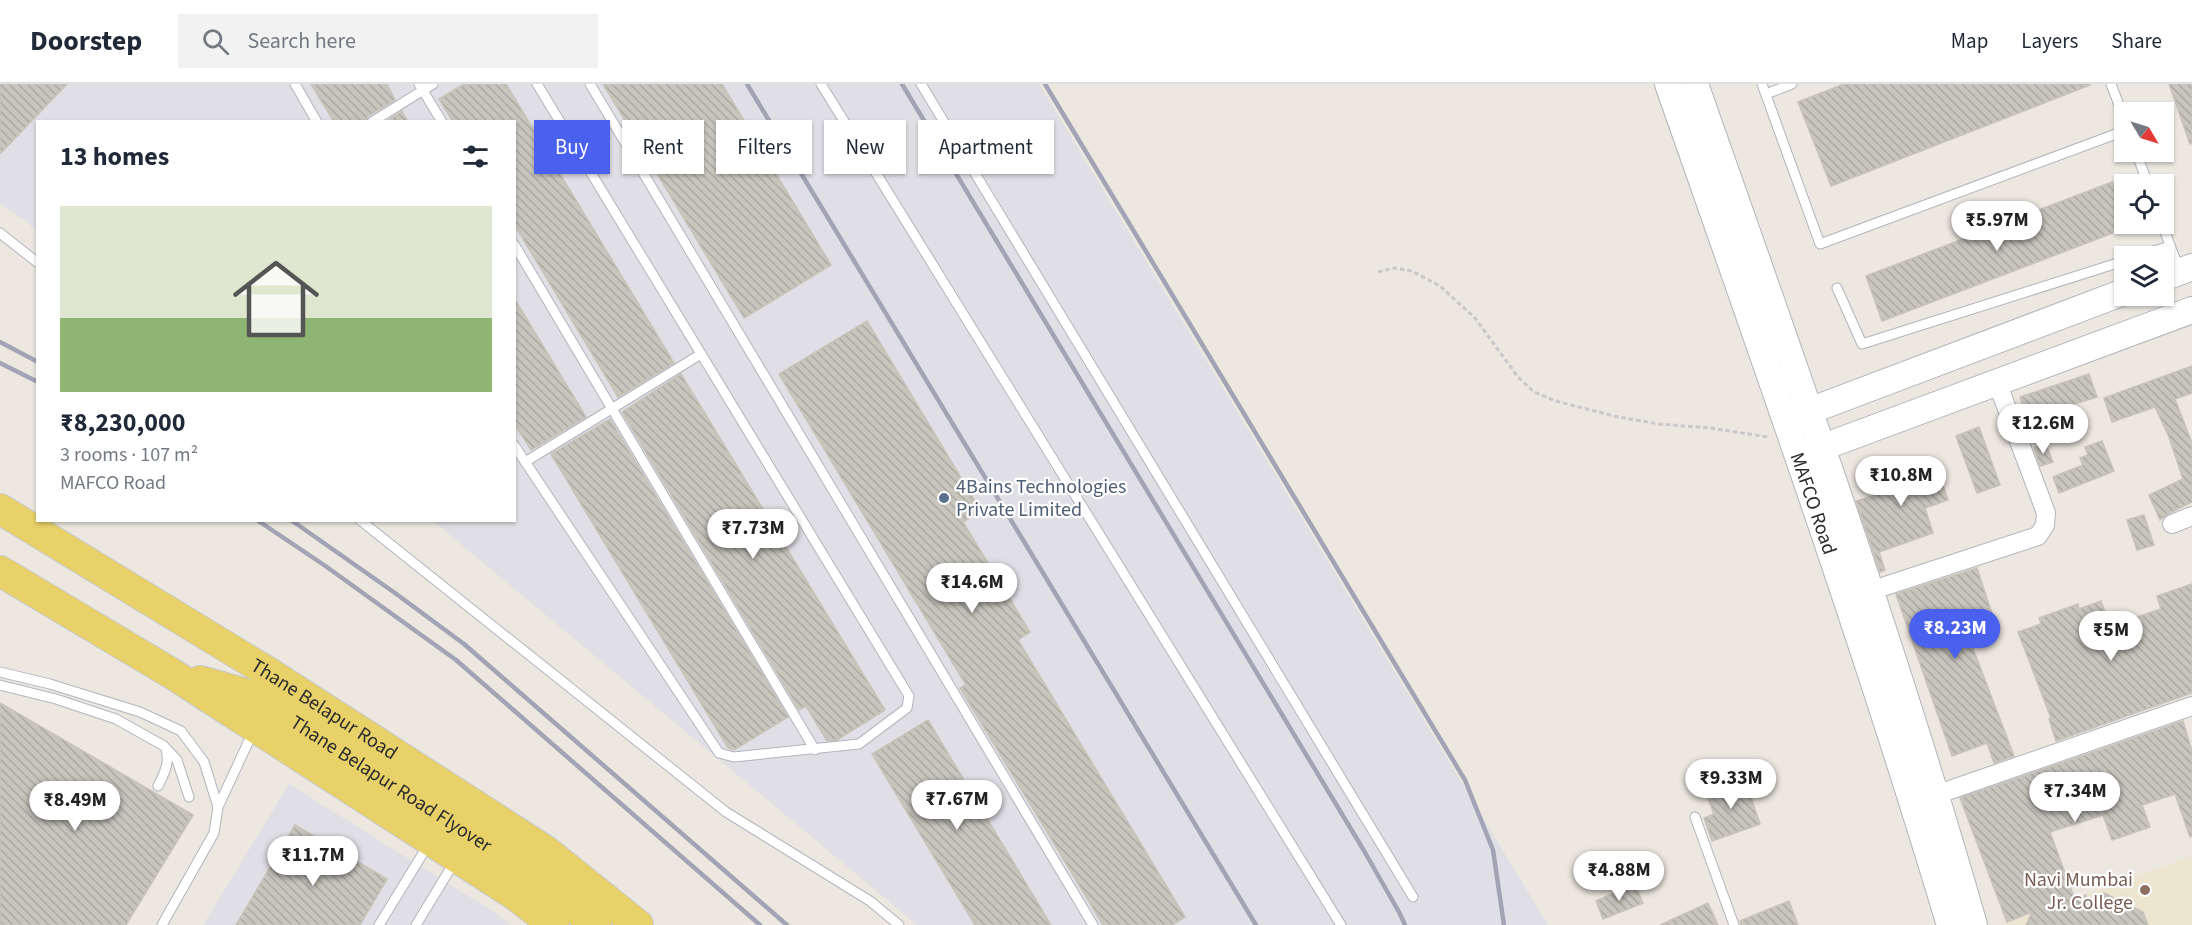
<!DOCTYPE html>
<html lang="en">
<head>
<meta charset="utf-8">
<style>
  body { margin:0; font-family:"Source Sans 3",sans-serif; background:#f2f2f3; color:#1f2937; height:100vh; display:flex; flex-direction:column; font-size:22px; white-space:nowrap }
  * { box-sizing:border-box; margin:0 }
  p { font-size:20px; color:#747a83 }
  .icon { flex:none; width:33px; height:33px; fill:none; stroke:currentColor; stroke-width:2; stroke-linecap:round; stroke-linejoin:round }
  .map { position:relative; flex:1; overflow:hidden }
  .side { position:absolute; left:36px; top:36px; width:480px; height:402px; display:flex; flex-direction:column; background:#fff; border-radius:0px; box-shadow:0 2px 4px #0004 }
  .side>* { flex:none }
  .top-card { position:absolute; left:534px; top:36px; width:570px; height:54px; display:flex; gap:12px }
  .needle { width:39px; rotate:128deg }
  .tools { position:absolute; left:2114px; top:18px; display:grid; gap:12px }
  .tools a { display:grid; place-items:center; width:60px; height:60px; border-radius:0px; background:#fff; box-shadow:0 2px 4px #0004; font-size:30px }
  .price { position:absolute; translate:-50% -51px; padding:0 14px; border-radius:21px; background:#fff; color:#222; font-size:20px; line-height:39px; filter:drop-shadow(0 2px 3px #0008) }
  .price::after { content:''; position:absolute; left:50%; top:36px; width:18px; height:14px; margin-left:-9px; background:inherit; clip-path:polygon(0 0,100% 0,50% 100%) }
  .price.active { background:#4a60ef; color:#fff }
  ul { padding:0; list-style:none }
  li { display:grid; align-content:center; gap:12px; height:318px; padding:0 24px }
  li+li { border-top:2px solid #e0e1e3 }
  li span { display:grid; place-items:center; height:186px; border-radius:0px; color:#555 }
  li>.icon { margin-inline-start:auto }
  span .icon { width:108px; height:108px; fill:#fffc; stroke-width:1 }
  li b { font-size:26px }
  h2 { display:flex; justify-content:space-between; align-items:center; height:72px; padding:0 24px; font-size:26px }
  .tag { padding:0 21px; border-radius:0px; background:#fff; box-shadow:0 2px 4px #0004; font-size:21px; line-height:54px }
  .tag.active { background:#4a60ef; color:#fff }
  header { display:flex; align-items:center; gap:36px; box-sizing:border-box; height:84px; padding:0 30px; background:#fff; border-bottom:2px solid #e0e1e3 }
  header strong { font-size:28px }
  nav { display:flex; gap:33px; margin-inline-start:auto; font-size:21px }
  .search { width:420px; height:54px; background:#f2f2f3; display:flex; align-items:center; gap:15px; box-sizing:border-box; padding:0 21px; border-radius:0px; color:#747a83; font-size:22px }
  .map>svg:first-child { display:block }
  .industrial { fill:#e1dfe6 }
  .education { fill:#ede5d0 }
  .building { fill:url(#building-back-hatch); stroke:#c8c3b9; stroke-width:1.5 }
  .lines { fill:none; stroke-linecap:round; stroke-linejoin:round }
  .lane-casing { stroke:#b2b4be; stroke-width:11 }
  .street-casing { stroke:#b2b4be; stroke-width:20 }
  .secondary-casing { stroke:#b2b4be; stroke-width:28 }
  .primary-casing { stroke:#c8c8c8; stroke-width:32 }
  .path { stroke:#c8c8c8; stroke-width:3; stroke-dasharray:4.5 3; stroke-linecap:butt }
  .lane { stroke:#fff; stroke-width:9 }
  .street { stroke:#fff; stroke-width:18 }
  .secondary { stroke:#fff; stroke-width:26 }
  .primary { stroke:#e8d168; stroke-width:30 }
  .rail { stroke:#a2a4b5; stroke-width:4.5 }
  .service-dot { fill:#5c6f8a; stroke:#fff; stroke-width:2 }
  .education-dot { fill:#8d6e63; stroke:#fff; stroke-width:2 }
  .labels { text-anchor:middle; stroke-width:4.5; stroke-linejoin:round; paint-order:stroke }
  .service-label { font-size:20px; fill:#4e5e75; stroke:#fff; text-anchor:start }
  .street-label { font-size:20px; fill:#2c2c2c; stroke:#fff }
  .education-label { font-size:20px; fill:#785e54; stroke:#fff; text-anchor:end }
</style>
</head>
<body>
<header>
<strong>Doorstep</strong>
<div class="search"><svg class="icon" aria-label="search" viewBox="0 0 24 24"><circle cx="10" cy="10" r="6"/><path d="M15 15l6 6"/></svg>Search here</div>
<nav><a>Map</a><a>Layers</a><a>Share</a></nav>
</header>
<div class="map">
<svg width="2192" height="841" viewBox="0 0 2192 841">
  <defs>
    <pattern id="building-back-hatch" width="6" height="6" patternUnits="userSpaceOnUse" patternTransform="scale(1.5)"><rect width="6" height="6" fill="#c8c5bd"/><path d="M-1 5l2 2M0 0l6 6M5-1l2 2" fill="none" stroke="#aca9a3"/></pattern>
  </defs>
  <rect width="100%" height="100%" fill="#ece7df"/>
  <g class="industrial">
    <path d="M 0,0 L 1039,0 L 1548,841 L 917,841 L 433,437 L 514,436 L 514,38 L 38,38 L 37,146 L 0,119 Z"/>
    <path d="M 289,700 L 494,828 L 511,841 L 203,841 Z"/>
  </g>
  <path class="education" d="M 2192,772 L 2192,841 L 2003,841 Z"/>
  <g class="building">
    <path d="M 0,0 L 67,0 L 0,70 Z"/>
    <path d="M 311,0 L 387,0 L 395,16 L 368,32 L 365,38 L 334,38 Z"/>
    <path d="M 464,0 L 506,0 L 674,279 L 618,313 L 514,140 L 514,38 L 453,38 L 439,15 Z"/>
    <path d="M 603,0 L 722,0 L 831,181 L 744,234 Z"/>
    <path d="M 1844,0 L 2090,0 L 2090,1 L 1831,102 L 1798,18 Z"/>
    <path d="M 2169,0 L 2192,0 L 2192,59 L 2190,60 Z"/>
    <path d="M 402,27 L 408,38 L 386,38 Z"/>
    <path d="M 2112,98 L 2124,131 L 2124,140 L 2127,140 L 2129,143 L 1882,237 L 1866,192 Z"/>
    <path d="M 514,214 L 586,333 L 531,366 L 514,339 Z"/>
    <path d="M 867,237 L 981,427 L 963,438 L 1030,548 L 1018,556 L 1185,833 L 1172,841 L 1103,841 L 960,604 L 966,601 L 779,290 Z"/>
    <path d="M 2192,282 L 2192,309 L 2175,315 L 2192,359 L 2192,418 L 2168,430 L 2160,436 L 2149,411 L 2183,395 L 2169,353 L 2155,323 L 2112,338 L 2104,314 Z"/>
    <path d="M 681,290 L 885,626 L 837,656 L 827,657 L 806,622 L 799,626 L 622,328 Z"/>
    <path d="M 2089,290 L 2097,313 L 2027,335 L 2020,313 Z"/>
    <path d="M 610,335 L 788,633 L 734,666 L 728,664 L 551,370 Z"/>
    <path d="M 1979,343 L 2000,401 L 1977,409 L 1956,352 Z"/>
    <path d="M 2102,357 L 2114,387 L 2059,409 L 2053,393 L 2083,381 L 2080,374 L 2088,371 L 2085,363 Z"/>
    <path d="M 2046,360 L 2053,378 L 2040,382 L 2034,364 Z"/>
    <path d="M 1934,375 L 1948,416 L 1925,424 L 1933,449 L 1879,468 L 1885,486 L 1880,488 L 1856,417 L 1876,411 L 1872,397 Z"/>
    <path d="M 2144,431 L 2154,461 L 2137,466 L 2127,436 Z"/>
    <path d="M 1977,484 L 1994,536 L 1966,546 L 2014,672 L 1994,679 L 1987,659 L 1952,672 L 1896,510 Z"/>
    <path d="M 2192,500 L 2192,609 L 2056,657 L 2049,635 L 2051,634 L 2018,548 L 2041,540 L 2039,534 L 2078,520 L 2079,525 L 2101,517 L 2110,542 L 2161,525 L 2157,512 Z"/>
    <path d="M 0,619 L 193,731 L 126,841 L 0,841 Z"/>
    <path d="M 928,636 L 1051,841 L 975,841 L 872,670 Z"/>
    <path d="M 2183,637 L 2192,667 L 2192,752 L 2190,753 L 2175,710 L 2142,721 L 2150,743 L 2112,756 L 2103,731 L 2050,748 L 2075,816 L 2086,811 L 2092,829 L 2104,809 L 2143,828 L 2148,841 L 2026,841 L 2032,828 L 2007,838 L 1960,714 Z"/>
    <path d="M 1744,693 L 1760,740 L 1712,757 L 1704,734 L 1714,730 L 1705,707 Z"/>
    <path d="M 295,741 L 387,795 L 360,841 L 236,841 Z"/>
    <path d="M 1635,800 L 1643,819 L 1603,835 L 1596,817 Z"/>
    <path d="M 1789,817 L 1798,841 L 1741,841 L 1740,837 Z"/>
    <path d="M 1708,819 L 1718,841 L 1660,841 Z"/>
  </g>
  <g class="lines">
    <defs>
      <g id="lane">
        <path d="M 295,0 L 317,38"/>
        <path d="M 419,0 L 442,38"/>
        <path d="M 590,0 L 1093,841"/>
        <path d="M 821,0 L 1341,841"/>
        <path d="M 921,0 L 1413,813"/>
        <path d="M 1762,0 L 1820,160 L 2124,47"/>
        <path d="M 2111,0 L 2124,34"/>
        <path d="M 1766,10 L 1792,0"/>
        <path d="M 372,38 L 433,0"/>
        <path d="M 2136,68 L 2148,100"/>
        <path d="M 2162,140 L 2179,185"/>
        <path d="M 0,149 L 38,179"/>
        <path d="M 514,160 L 815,666"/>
        <path d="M 2137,172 L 2170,162"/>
        <path d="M 1837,204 L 1862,260 L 2124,177"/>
        <path d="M 514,361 L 719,669 L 734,673 L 859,660 L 907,624 L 909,612 L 537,0"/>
        <path d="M 525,378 L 701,270"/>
        <path d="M 360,436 L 726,728 L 870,817 L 899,841"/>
        <path d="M 0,588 L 50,600 L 140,628 L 181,647 L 204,678 L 218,723"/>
        <path d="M 0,601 L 56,615 L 116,635 L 164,662 L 177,676 L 189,713"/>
        <path d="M 158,702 C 164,690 170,679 166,665"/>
        <path d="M 1695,733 L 1734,841"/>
        <path d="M 162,841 L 214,749 L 218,723 L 253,648"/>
        <path d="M 379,841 L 428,761"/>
        <path d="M 416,841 L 455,777"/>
      </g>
      <g id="street">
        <path d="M 2172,440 L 2192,432"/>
        <path d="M 1870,507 L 2038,452 L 2045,441 L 2046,429 L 1997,298"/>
        <path d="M 1924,715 L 2192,622"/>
      </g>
      <g id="secondary">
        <path id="s1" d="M 1668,0 C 1766,279 1865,558 1950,841"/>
        <path d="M 1695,0 C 1793,279 1893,557 1974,841"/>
        <path d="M 2163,194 L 2192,183"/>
        <path d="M 1796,332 L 2124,208"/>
        <path d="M 1807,369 L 2192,226"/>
      </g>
      <g id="primary">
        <path id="s2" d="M 0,425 L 271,590 L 546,767 L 638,841"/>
        <path d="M 0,487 L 171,589 L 515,811 L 554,841"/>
        <path id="s3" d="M 200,597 L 257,613 L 531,789 L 596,841"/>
      </g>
    </defs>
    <use href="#lane" class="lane-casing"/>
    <use href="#street" class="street-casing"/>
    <use href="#secondary" class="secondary-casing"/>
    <use href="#primary" class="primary-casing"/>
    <path class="path" d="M 1378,188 L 1394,184 L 1412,187 L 1440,202 L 1475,234 L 1518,293 L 1534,308 L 1556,317 L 1618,333 L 1659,340 L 1710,344 L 1768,353"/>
    <use href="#lane" class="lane"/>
    <use href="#street" class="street"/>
    <use href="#secondary" class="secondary"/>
    <use href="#primary" class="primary"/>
    <g class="rail">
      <path d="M 747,0 L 1256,841"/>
      <path d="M 902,0 L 1363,765 L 1399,828 L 1405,841"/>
      <path d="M 1045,0 L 1465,696 L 1493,766 L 1504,841"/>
      <path d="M 0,258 L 38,278"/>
      <path d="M 0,279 L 38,298"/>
      <path d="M 257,436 L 324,481 L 456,576 L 760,841"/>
      <path d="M 291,436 L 395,509 L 464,560 L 787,841"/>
    </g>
  </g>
  <circle class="service-dot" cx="944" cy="414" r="6"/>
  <circle class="education-dot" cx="2145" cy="806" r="6"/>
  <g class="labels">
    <g class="service-label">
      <text x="956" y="409">4Bains Technologies<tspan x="956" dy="23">Private Limited</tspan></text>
    </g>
    <g class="street-label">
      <text dy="7" stroke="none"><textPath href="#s1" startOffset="444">MAFCO Road</textPath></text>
      <text dy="7" stroke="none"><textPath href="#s2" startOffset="381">Thane Belapur Road</textPath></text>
      <text dy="7" stroke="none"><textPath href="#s3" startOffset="219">Thane Belapur Road Flyover</textPath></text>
    </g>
    <g class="education-label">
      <text x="2133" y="802">Navi Mumbai<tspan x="2133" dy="23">Jr. College</tspan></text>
    </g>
  </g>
</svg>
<div class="tools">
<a><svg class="needle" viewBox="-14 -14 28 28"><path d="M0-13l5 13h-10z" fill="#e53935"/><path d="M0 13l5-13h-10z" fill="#747a83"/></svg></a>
<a><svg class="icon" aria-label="locate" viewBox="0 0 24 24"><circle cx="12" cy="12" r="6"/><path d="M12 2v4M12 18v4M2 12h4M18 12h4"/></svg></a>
<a><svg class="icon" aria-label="layers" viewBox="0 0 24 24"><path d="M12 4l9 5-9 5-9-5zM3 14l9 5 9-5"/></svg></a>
</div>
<b class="price" style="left:1997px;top:168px">₹5.97M</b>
<b class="price" style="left:2043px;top:371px">₹12.6M</b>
<b class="price" style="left:1901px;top:423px">₹10.8M</b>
<b class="price" style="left:753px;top:476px">₹7.73M</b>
<b class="price" style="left:972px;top:530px">₹14.6M</b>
<b class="price active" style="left:1955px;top:576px">₹8.23M</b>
<b class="price" style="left:2111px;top:578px">₹5M</b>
<b class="price" style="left:1731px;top:726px">₹9.33M</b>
<b class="price" style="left:2075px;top:739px">₹7.34M</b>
<b class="price" style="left:957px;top:747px">₹7.67M</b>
<b class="price" style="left:75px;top:748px">₹8.49M</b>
<b class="price" style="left:313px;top:803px">₹11.7M</b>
<b class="price" style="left:1619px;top:818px">₹4.88M</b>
<div class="top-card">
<a class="tag active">Buy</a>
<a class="tag">Rent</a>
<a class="tag">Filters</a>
<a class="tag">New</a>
<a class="tag">Apartment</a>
</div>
<section class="side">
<h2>13 homes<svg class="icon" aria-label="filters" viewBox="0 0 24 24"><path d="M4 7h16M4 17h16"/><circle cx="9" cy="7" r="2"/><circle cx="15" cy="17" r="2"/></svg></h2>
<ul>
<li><span style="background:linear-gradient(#dfe7d0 60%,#8fb573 0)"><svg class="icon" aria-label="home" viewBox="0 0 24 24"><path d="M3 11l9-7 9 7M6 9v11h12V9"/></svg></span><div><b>₹8,230,000</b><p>3 rooms · 107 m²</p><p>MAFCO Road</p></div></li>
</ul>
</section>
</div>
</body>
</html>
